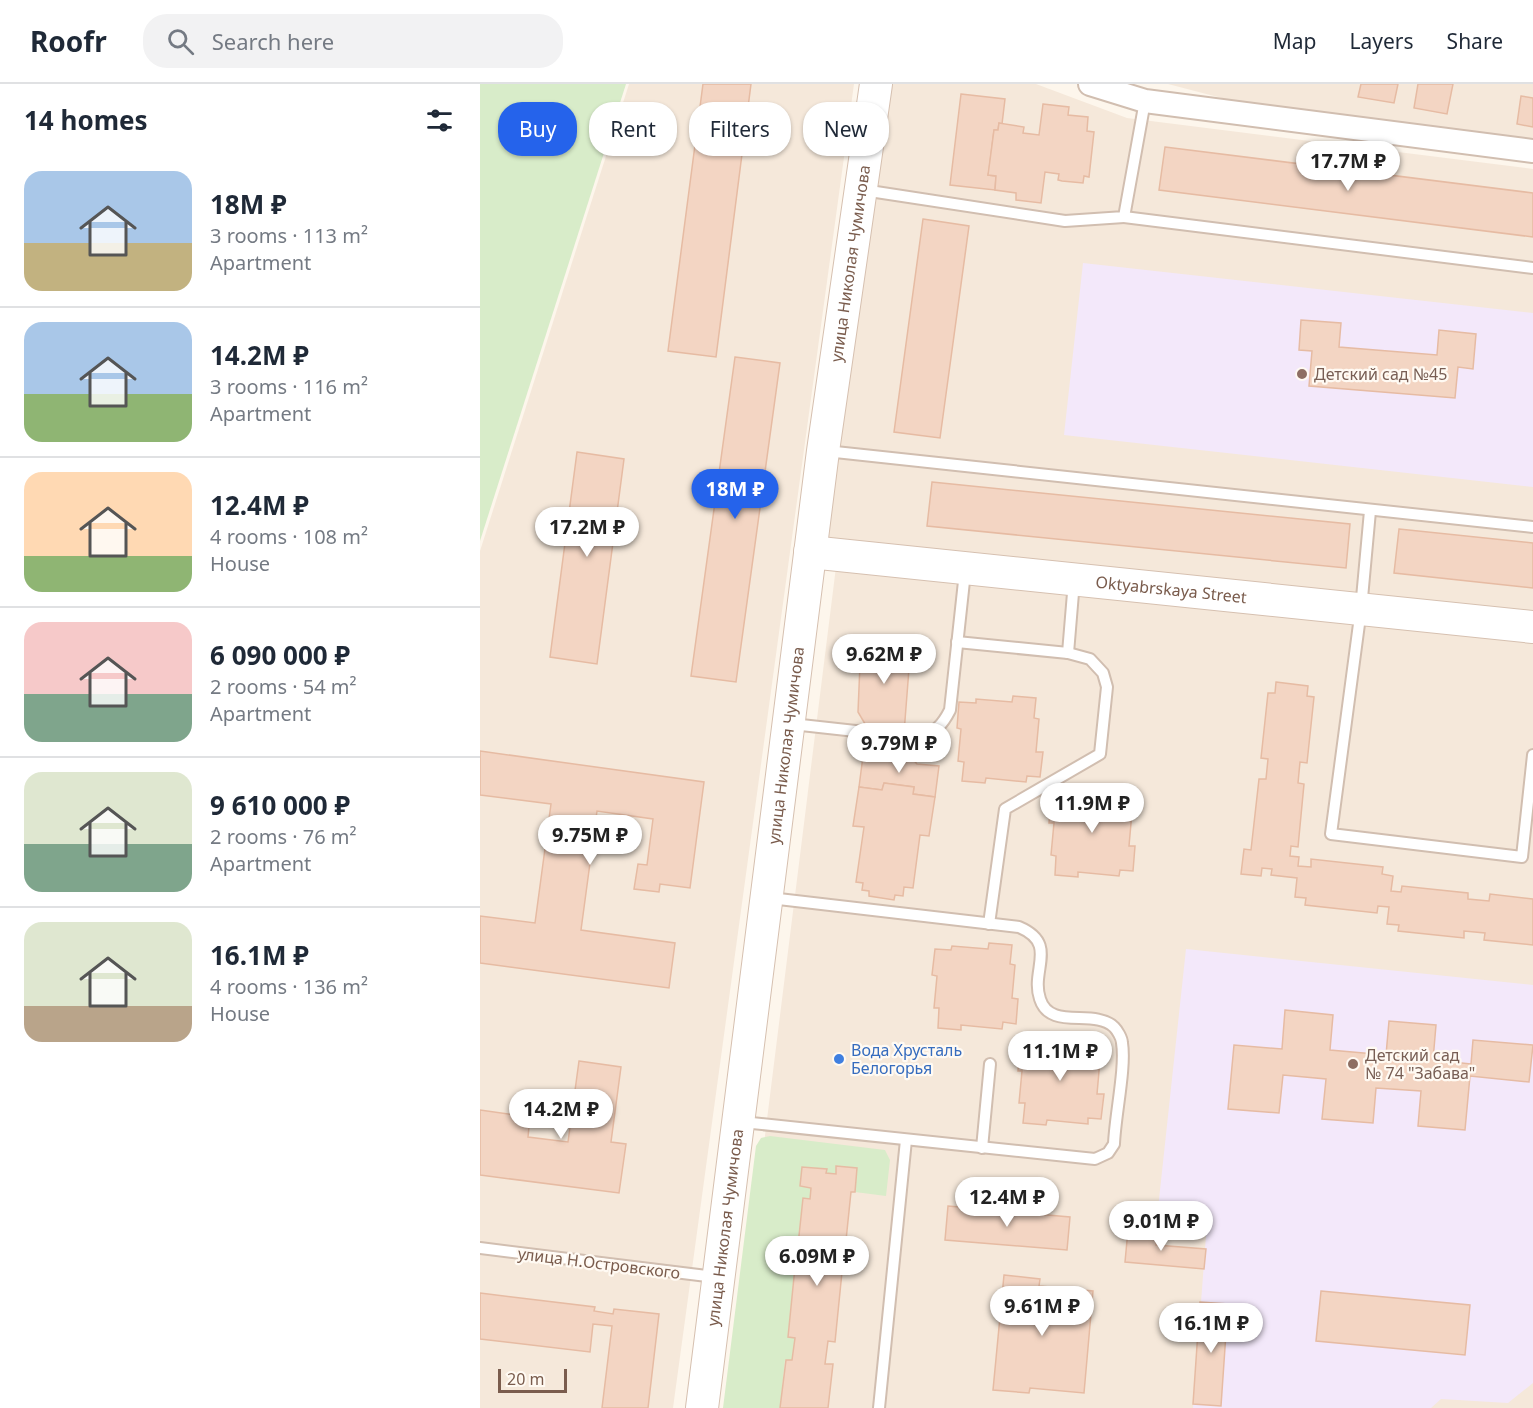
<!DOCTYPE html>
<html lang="en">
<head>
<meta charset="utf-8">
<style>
  body { margin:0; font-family:"Noto Sans",sans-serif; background:#f2f2f3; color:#1f2937; height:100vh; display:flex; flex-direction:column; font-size:22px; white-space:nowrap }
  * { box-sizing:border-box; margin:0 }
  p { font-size:20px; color:#747a83 }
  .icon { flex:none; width:33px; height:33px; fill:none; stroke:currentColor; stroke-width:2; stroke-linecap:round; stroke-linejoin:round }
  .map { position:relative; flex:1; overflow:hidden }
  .drawer { display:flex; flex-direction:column; background:#fff; width:480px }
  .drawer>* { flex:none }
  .banner { position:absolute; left:18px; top:18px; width:570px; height:54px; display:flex; gap:12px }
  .scale { position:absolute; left:18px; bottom:15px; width:69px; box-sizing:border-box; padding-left:6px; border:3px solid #7a5c4d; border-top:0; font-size:16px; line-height:21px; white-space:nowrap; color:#7a5c4d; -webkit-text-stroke:4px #fffaf3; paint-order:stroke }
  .price { position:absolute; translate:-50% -51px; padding:0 14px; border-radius:21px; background:#fff; color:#222; font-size:20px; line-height:39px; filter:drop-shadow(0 2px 3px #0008) }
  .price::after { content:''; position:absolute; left:50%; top:36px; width:18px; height:14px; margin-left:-9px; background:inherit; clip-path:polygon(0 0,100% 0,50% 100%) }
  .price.on { background:#2563eb; color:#fff }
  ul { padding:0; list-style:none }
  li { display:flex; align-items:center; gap:18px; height:150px; padding:0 24px }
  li+li { border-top:2px solid #e0e1e3 }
  li span { display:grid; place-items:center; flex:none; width:168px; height:120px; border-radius:18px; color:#555 }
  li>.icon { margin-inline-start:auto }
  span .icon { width:72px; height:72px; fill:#fffc; stroke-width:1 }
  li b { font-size:26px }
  h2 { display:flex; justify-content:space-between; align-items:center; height:72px; padding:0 24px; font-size:26px }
  .chip { padding:0 21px; border-radius:24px; background:#fff; box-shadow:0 2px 4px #0004; font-size:21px; line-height:54px }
  .chip.on { background:#2563eb; color:#fff }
  header { display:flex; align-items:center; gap:36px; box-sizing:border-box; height:84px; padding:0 30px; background:#fff; border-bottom:2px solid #e0e1e3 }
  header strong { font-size:28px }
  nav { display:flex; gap:33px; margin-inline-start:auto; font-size:21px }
  .search { width:420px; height:54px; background:#f2f2f3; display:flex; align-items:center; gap:15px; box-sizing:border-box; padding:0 21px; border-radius:24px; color:#747a83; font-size:22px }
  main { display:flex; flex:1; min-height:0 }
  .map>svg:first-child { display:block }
  .residential { fill:#f5e8da }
  .education { fill:#f3e8fa }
  .green { fill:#d8ecc9 }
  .building { fill:#f3d5c3; stroke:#e6bba3; stroke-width:1.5 }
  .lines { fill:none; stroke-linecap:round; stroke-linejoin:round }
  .lane-casing { stroke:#d1beb0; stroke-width:14 }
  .street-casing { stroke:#d1beb0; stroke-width:26 }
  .secondary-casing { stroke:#d6c0b0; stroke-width:34 }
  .lane { stroke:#fff; stroke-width:10 }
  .street { stroke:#fff; stroke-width:22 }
  .secondary { stroke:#fff; stroke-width:32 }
  .education-dot { fill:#8d6e63; stroke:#fffaf3; stroke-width:2 }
  .shop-dot { fill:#3f7fe0; stroke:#fffaf3; stroke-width:2 }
  .labels { text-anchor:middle; stroke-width:4.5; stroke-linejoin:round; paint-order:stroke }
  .street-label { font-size:16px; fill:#7a5c4d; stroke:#fffaf3 }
  .education-label { font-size:16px; fill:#785e54; stroke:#fffaf3; text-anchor:start }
  .shop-label { font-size:16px; fill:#366cbe; stroke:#fffaf3; text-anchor:start }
</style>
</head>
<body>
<header>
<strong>Roofr</strong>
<div class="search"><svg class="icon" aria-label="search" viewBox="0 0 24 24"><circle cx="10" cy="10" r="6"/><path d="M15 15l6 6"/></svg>Search here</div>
<nav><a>Map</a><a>Layers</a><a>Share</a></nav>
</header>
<main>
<section class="drawer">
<h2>14 homes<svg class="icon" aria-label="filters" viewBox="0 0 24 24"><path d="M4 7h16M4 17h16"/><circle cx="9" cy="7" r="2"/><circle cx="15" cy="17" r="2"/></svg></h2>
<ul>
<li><span style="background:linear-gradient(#a9c7e8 60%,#c2b280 0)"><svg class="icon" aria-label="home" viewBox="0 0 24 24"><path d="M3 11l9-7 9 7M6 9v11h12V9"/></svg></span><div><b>18M ₽</b><p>3 rooms · 113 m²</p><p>Apartment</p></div></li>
<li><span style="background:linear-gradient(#a9c7e8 60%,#8fb573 0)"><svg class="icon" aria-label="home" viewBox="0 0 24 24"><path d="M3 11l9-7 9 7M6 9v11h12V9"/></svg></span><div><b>14.2M ₽</b><p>3 rooms · 116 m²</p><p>Apartment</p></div></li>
<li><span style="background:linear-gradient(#ffd9b3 70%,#8fb573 0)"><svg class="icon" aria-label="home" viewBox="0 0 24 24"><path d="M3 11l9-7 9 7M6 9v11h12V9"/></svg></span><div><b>12.4M ₽</b><p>4 rooms · 108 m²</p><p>House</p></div></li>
<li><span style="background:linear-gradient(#f6c9c9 60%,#7fa58c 0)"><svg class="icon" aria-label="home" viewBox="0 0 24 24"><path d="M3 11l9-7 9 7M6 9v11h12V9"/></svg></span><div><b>6 090 000 ₽</b><p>2 rooms · 54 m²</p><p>Apartment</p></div></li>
<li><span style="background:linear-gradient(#dfe7d0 60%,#7fa58c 0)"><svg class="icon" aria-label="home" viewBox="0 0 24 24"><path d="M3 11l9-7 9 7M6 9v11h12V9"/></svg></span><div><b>9 610 000 ₽</b><p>2 rooms · 76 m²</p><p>Apartment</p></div></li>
<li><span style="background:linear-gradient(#dfe7d0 70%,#b9a48a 0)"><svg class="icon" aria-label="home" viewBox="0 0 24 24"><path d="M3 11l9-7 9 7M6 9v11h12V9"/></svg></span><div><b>16.1M ₽</b><p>4 rooms · 136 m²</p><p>House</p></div></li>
</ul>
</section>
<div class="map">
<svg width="1053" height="1324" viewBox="0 0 1053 1324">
  <rect width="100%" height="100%" fill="#fdf6ec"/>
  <g class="residential">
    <path d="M 149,0 L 374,0 L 193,1324 L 0,1324 L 0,467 Z"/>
    <path d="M 407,0 L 556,0 L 647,34 L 1053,85 L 1053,537 L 347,461 Z"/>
    <path d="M 688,0 L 1053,0 L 1053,57 L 757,18 Z"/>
    <path d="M 357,475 L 1053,555 L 1053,1324 L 251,1324 Z"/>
  </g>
  <g class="education">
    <path d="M 603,179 L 1053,229 L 1053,403 L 584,351 Z"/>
    <path d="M 706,865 L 1053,901 L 1053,1299 L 1028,1319 L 961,1315 L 951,1324 L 713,1324 L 727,1139 L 677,1134 Z"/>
  </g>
  <g class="green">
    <path d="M 0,0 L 146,0 L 0,457 Z"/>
    <path d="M 290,1052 L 405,1066 L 410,1076 L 406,1112 L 375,1108 L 377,1084 L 357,1082 L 356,1090 L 346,1089 L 347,1085 L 322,1083 L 320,1102 L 331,1104 L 330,1115 L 323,1114 L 318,1160 L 325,1162 L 322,1184 L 315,1184 L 308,1252 L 315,1254 L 312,1276 L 305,1276 L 300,1324 L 243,1324 L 276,1062 L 281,1054 Z"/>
  </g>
  <g class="building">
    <path d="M 223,0 L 271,0 L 236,273 L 188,267 Z"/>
    <path d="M 881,0 L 918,0 L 914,19 L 878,13 Z"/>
    <path d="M 938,0 L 973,0 L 967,30 L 934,24 Z"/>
    <path d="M 481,10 L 525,15 L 522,40 L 519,39 L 518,46 L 514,46 L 509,87 L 508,91 L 516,92 L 515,106 L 470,101 Z"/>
    <path d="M 1041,12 L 1053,14 L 1053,43 L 1037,40 Z"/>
    <path d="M 563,20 L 589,23 L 588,31 L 608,33 L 607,47 L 614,48 L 609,93 L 604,92 L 603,99 L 582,97 L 578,96 L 579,90 L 565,88 L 561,119 L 536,116 L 536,109 L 515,106 L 516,92 L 508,91 L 514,46 L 518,46 L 519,39 L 544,43 L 543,49 L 559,51 Z"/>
    <path d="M 685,63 L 1053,109 L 1053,153 L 679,106 Z"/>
    <path d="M 443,135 L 489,142 L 460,354 L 414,348 Z"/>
    <path d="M 821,236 L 861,239 L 859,263 L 957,271 L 959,246 L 996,250 L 993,285 L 978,283 L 975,314 L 829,302 L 832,267 L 819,266 Z"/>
    <path d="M 255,273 L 300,279 L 256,598 L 211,592 Z"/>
    <path d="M 97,368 L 144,375 L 117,580 L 70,573 Z"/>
    <path d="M 452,398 L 870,440 L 866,484 L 447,442 Z"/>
    <path d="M 919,445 L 1053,459 L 1053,504 L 914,489 Z"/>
    <path d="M 381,556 L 431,559 L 424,649 L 388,645 L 378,628 Z"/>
    <path d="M 796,598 L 828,602 L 827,612 L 834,613 L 827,679 L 820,678 L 818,699 L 824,700 L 818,763 L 811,762 L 810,772 L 819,773 L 818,782 L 831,783 L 831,775 L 903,783 L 902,790 L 913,792 L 911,807 L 921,808 L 922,802 L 988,809 L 988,815 L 1009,817 L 1010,810 L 1053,815 L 1053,861 L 1004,856 L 1005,849 L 984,847 L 984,854 L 918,847 L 919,841 L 907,840 L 909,823 L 898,822 L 897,829 L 825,821 L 826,814 L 815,813 L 817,794 L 791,791 L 792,785 L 782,784 L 781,792 L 761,790 L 764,765 L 771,766 L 779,695 L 786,695 L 788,675 L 781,674 L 788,609 L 795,609 Z"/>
    <path d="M 533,612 L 556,614 L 554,634 L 559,635 L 556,668 L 563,668 L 560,693 L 547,692 L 546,698 L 506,694 L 505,699 L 482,697 L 484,678 L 478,677 L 481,645 L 477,644 L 479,618 L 496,619 L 496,615 L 532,618 Z"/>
    <path d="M 0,667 L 224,698 L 210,804 L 180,800 L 179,808 L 154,805 L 158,780 L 167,781 L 173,735 L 117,727 L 101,846 L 195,859 L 189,904 L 0,879 L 0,832 L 55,839 L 71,720 L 0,711 Z"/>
    <path d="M 422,669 L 429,671 L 437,680 L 459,682 L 455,713 L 433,710 L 434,703 L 404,699 L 402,706 L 379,703 L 383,672 L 406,675 Z"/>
    <path d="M 404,699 L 434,703 L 433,710 L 455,713 L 449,752 L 440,751 L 433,804 L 424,803 L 423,812 L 415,811 L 414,816 L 389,812 L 389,807 L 382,806 L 383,799 L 376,798 L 384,743 L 373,742 L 379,703 L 402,706 Z"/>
    <path d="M 625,706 L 649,708 L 647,728 L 652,728 L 649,762 L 655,762 L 653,787 L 640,786 L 639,792 L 598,788 L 598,793 L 575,791 L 576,772 L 571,771 L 574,739 L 569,739 L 571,712 L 588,713 L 589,709 L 625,712 Z"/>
    <path d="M 509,859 L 532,861 L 530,880 L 535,881 L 532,914 L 538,915 L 536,940 L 523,938 L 522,945 L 481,941 L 481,946 L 458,944 L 459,924 L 454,924 L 457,892 L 452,891 L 455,865 L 471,866 L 472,862 L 508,865 Z"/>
    <path d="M 805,926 L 853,931 L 850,966 L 906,971 L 909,937 L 956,941 L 953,976 L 991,980 L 993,956 L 1053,961 L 1049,998 L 990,992 L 985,1046 L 938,1042 L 941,1007 L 896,1004 L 893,1039 L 842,1035 L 846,995 L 803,991 L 799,1029 L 748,1025 L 754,961 L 802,965 Z"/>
    <path d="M 594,954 L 617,956 L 615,976 L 620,976 L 617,1010 L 624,1010 L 621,1035 L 608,1034 L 608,1040 L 567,1036 L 566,1041 L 543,1039 L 545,1019 L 539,1019 L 542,987 L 538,987 L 540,960 L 557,961 L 557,957 L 593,960 Z"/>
    <path d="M 99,977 L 141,983 L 131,1058 L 146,1060 L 139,1109 L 0,1091 L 0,1026 L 50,1033 L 48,1053 L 88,1058 Z"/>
    <path d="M 356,1082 L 377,1084 L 375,1108 L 371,1108 L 365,1166 L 357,1165 L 355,1188 L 362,1188 L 355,1258 L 348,1257 L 345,1280 L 353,1280 L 348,1324 L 300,1324 L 306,1276 L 312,1276 L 315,1254 L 308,1253 L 315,1183 L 322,1184 L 325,1162 L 318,1161 L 323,1114 L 330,1115 L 331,1104 L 320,1102 L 322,1083 L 347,1085 L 346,1089 L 356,1090 Z"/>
    <path d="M 468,1122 L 590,1133 L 587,1166 L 465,1156 Z"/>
    <path d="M 648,1146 L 677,1149 L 676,1161 L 726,1165 L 724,1185 L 645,1178 Z"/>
    <path d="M 524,1191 L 560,1195 L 559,1202 L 613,1207 L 604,1309 L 550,1304 L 549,1309 L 513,1306 Z"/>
    <path d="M 841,1207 L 990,1221 L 985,1271 L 836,1257 Z"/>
    <path d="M 0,1209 L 115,1223 L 114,1227 L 133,1230 L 134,1225 L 179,1230 L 168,1324 L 122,1324 L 132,1242 L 113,1240 L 110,1268 L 0,1255 Z"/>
    <path d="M 720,1218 L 748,1220 L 741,1322 L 713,1320 Z"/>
  </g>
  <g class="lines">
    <defs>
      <g id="lane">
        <path d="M 383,106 L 585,137 L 644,133 L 665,17"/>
        <path d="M 644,133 L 1053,184"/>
        <path d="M 346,367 L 1053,443"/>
        <path d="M 890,427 L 881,525 L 851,750 L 1042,773 L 1053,671"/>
        <path d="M 477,558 L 588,569 L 610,575 L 623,589 L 627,603 L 620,670 L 525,725 L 509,840"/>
        <path d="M 588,569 L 594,497"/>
        <path d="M 312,640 L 439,654 C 455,648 462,642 470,626 L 485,488"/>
        <path d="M 262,1038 L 615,1075 L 628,1069 L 634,1060 C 635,1032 646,983 642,959 C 642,954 637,946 634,943 C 614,924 570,947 560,915 C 550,886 579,860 539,843 L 290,814"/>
        <path d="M 502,1064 L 510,980"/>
        <path d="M 0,1164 L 235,1193"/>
        <path d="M 399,1324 L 426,1056"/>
      </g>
      <path id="street" d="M 610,0 L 665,17 L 1053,67"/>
      <g id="secondary">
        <path id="s1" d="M 330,468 L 1053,543"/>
        <path id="s2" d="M 222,1324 L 343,367 L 396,0"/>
      </g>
    </defs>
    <use href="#lane" class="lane-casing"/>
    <use href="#street" class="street-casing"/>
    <use href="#secondary" class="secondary-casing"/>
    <use href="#lane" class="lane"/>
    <use href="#street" class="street"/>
    <use href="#secondary" class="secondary"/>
  </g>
  <g class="education-dot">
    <circle cx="822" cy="290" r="6"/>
    <circle cx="873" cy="980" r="6"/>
  </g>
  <circle class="shop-dot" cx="359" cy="975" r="6"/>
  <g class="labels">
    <g class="street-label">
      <text dy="6" stroke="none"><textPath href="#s2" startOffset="1154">улица Николая Чумичова</textPath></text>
      <text dy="6" stroke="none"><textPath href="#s1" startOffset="363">Oktyabrskaya Street</textPath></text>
      <text dy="6" stroke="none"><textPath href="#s2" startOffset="668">улица Николая Чумичова</textPath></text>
      <text dy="6" stroke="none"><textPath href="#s2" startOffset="182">улица Николая Чумичова</textPath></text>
      <text transform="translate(119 1179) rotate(7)" y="6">улица Н.Островского</text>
    </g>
    <g class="education-label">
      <text x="834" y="296">Детский сад №45</text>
      <text x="885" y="977">Детский сад<tspan x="885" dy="18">№ 74 "Забава"</tspan></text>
    </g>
    <g class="shop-label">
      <text x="371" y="972">Вода Хрусталь<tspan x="371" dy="18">Белогорья</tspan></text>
    </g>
  </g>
</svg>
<div class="scale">20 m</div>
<b class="price" style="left:868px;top:108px">17.7M ₽</b>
<b class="price on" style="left:255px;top:436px">18M ₽</b>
<b class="price" style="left:107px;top:474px">17.2M ₽</b>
<b class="price" style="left:404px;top:601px">9.62M ₽</b>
<b class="price" style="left:419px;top:690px">9.79M ₽</b>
<b class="price" style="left:612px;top:750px">11.9M ₽</b>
<b class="price" style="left:110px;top:782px">9.75M ₽</b>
<b class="price" style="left:580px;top:998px">11.1M ₽</b>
<b class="price" style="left:81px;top:1056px">14.2M ₽</b>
<b class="price" style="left:527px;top:1144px">12.4M ₽</b>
<b class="price" style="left:681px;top:1168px">9.01M ₽</b>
<b class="price" style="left:337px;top:1203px">6.09M ₽</b>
<b class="price" style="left:562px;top:1253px">9.61M ₽</b>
<b class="price" style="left:731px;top:1270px">16.1M ₽</b>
<div class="banner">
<a class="chip on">Buy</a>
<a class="chip">Rent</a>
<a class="chip">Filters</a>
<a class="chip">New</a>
</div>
</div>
</main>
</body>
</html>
